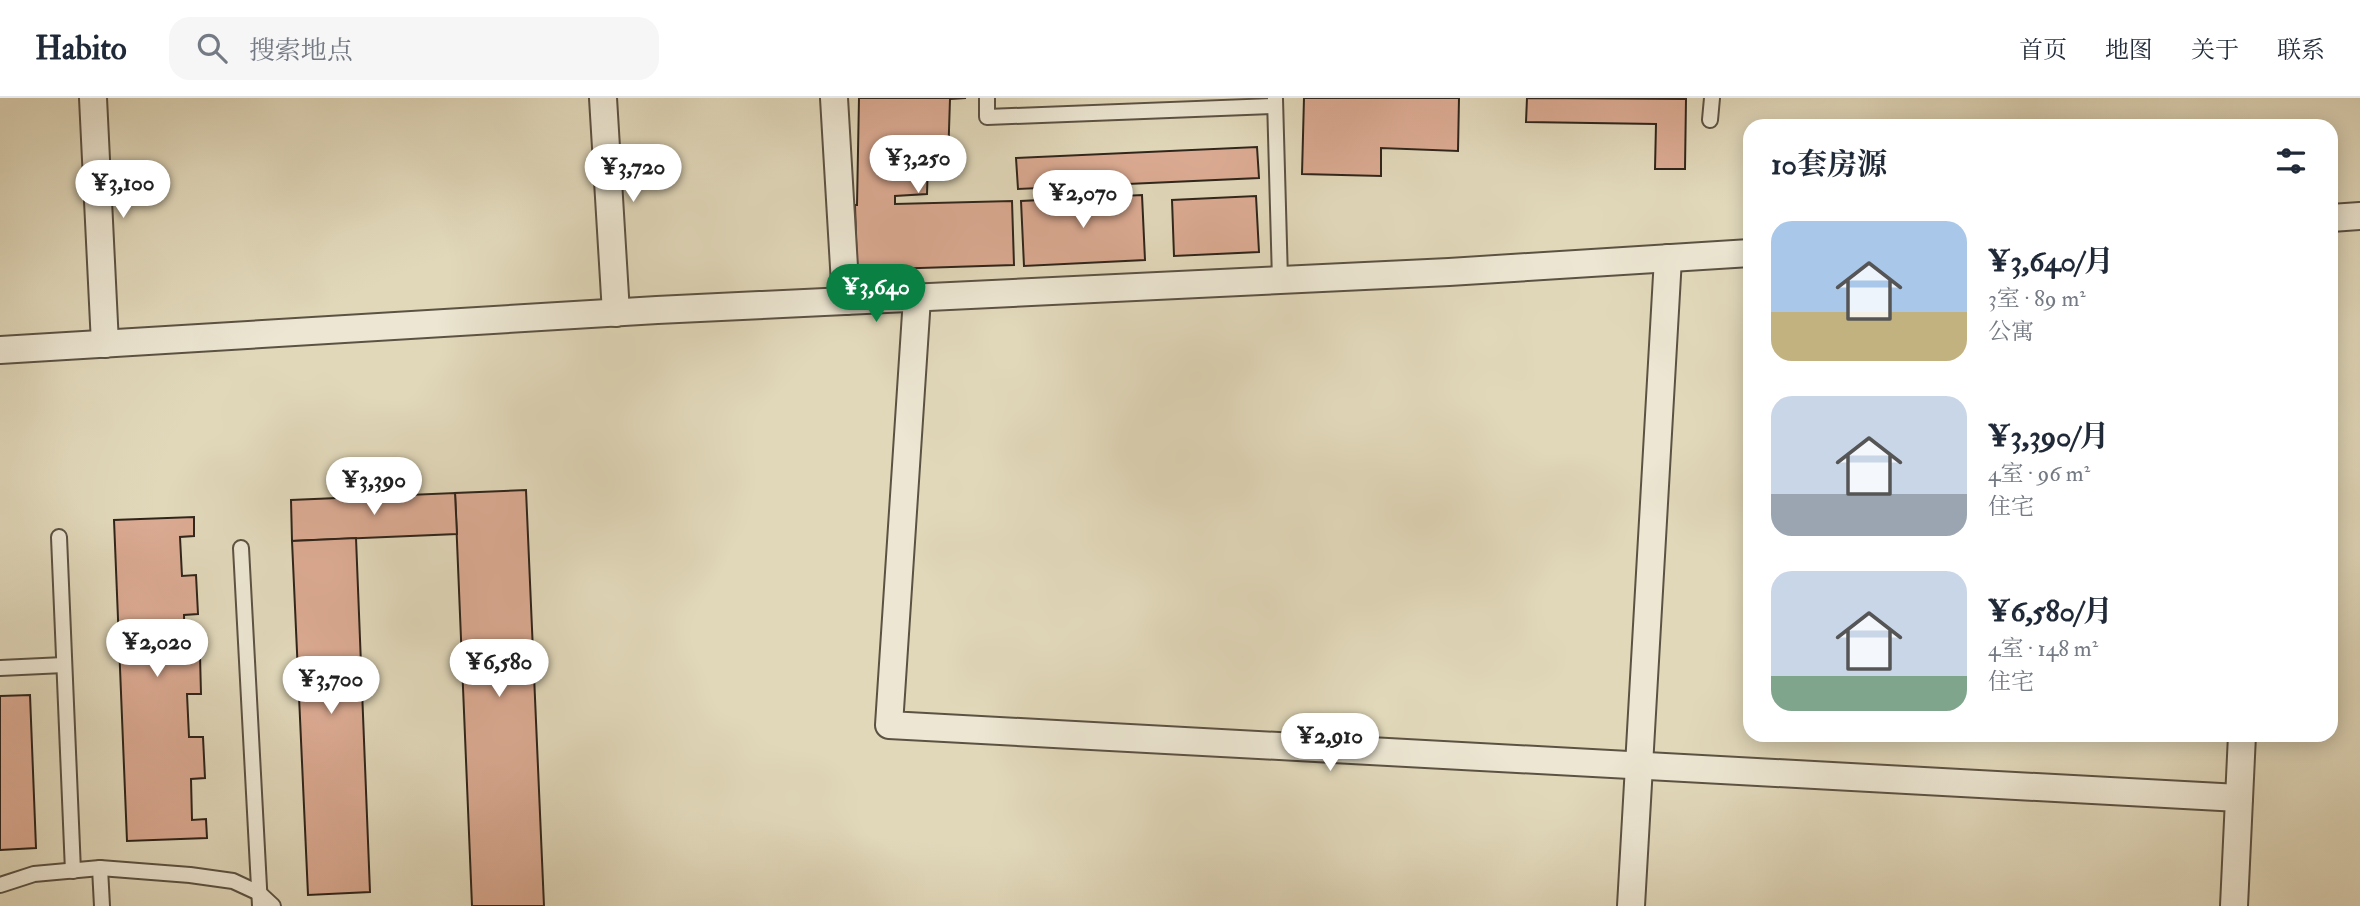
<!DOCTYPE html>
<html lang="zh">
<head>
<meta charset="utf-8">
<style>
  body { margin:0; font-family:"IM FELL Double Pica","Noto Serif SC",serif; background:#f6f6f7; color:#1f2937; height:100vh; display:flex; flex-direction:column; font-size:26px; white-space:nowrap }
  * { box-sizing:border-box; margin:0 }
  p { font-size:23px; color:#747a83 }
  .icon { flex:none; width:38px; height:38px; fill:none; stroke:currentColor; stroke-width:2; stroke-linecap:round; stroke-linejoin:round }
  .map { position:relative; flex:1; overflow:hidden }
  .panel { position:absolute; left:1743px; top:21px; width:595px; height:623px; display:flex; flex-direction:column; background:#fff; border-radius:21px; box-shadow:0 4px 18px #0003 }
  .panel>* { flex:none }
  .price { position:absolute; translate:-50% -60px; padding:0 16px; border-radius:24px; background:#fff; color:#222; font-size:23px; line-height:46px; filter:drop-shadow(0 2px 4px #0008) }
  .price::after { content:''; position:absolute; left:50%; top:42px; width:21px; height:16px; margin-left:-10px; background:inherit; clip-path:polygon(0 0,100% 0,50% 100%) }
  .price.active { background:#0b8043; color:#fff }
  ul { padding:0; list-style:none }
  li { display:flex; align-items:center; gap:21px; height:175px; padding:0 28px }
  li span { display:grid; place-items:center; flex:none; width:196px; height:140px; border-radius:21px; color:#555 }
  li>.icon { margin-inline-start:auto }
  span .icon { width:84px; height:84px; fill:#fffc; stroke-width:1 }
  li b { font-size:30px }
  h2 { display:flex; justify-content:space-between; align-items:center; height:84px; padding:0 28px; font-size:30px }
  header { display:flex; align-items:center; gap:42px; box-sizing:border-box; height:98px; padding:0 35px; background:#fff; border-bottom:2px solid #e0e1e3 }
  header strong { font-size:33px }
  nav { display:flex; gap:38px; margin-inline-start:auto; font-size:24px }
  .search { width:490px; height:63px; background:#f6f6f7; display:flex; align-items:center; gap:18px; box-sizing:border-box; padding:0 24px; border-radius:21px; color:#747a83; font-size:26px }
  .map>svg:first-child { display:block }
  .building { fill:#dbaa92; stroke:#2f251b; stroke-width:2 }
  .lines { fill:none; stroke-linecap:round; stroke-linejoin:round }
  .lane-casing { stroke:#5c5243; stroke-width:18 }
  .street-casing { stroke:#5c5243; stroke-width:30 }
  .lane { stroke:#ece6d2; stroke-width:14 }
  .street { stroke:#ece6d2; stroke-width:26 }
</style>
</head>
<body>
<header>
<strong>Habito</strong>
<div class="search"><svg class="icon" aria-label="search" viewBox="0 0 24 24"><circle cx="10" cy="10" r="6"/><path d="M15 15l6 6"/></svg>搜索地点</div>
<nav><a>首页</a><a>地图</a><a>关于</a><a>联系</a></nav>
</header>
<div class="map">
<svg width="2360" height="808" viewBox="0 0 2360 808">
  <rect width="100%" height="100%" fill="#e1d8ba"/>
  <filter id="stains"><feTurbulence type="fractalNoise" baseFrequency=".00286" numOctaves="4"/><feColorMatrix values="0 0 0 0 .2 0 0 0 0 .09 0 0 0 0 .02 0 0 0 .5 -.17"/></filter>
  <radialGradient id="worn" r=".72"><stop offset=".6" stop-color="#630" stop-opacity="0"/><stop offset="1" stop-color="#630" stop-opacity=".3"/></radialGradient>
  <g class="building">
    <path d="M 859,0 L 966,0 L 950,1 L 948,63 L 928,62 L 927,96 L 895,98 L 895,106 L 1012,103 L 1014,167 L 857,172 L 855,107 L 857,107 Z"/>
    <path d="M 1304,0 L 1459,0 L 1458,53 L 1381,50 L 1381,78 L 1302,76 Z"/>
    <path d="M 1527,0 L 1686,1 L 1685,71 L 1655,71 L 1656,26 L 1526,24 Z"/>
    <path d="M 1257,49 L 1259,80 L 1018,91 L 1016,60 Z"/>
    <path d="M 1142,97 L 1145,162 L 1024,168 L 1021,103 Z"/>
    <path d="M 1256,98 L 1259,154 L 1174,158 L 1172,102 Z"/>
    <path d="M 526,392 L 544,808 L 472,808 L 455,395 Z"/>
    <path d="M 455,395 L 457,436 L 292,443 L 291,402 Z"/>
    <path d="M 194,419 L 194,438 L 180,439 L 182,478 L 196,477 L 198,516 L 184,517 L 185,558 L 200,558 L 201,596 L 187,596 L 189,639 L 203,639 L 205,680 L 191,681 L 192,722 L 206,721 L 207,740 L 127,743 L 114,422 Z"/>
    <path d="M 356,440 L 370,794 L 308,797 L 292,443 Z"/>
    <path d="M 30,597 L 36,750 L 0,752 L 0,598 Z"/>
  </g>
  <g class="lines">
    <defs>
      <g id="lane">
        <path d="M 987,0 L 987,19 L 1275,8"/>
        <path d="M 1275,1 L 1280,182"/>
        <path d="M 1710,22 L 1712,0"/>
        <path d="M 59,439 L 73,773"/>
        <path d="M 241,450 L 260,808"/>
        <path d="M 0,570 L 64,567"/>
        <path d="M 100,770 L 102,808"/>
        <path d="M 0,787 L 34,776 L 100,770 L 190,777 L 233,783 L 259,795 L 273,808"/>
      </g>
      <g id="street">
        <path d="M 93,0 L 105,246"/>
        <path d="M 603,0 L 616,215"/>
        <path d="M 834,0 L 846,203"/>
        <path d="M 2331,120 L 2360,118"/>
        <path d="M 917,200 L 889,627 L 2239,700"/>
        <path d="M 0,252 L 657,212 L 1449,174 L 1750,155"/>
        <path d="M 1631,808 L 1668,160"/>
        <path d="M 2234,808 L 2242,637"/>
      </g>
    </defs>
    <use href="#lane" class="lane-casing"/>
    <use href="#street" class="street-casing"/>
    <use href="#lane" class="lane"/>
    <use href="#street" class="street"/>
  </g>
  <rect width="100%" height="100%" filter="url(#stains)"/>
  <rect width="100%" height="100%" fill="url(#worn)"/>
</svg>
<b class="price" style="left:918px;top:97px">¥3,250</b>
<b class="price" style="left:633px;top:106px">¥3,720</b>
<b class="price" style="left:123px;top:122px">¥3,100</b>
<b class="price" style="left:1083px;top:132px">¥2,070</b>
<b class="price active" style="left:876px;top:226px">¥3,640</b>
<b class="price" style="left:374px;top:419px">¥3,390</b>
<b class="price" style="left:157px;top:581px">¥2,020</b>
<b class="price" style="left:499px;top:601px">¥6,580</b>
<b class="price" style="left:331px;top:618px">¥3,700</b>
<b class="price" style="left:1330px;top:675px">¥2,910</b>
<section class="panel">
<h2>10套房源<svg class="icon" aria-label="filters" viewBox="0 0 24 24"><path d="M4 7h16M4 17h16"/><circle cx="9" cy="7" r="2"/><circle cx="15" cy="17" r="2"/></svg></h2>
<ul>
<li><span style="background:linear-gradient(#a9c7e8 65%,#c2b280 0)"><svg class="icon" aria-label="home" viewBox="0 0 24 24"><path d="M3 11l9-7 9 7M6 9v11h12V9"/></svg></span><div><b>¥3,640/月</b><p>3室 · 89 m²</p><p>公寓</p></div></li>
<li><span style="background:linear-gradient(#c9d6e8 70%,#9aa5b1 0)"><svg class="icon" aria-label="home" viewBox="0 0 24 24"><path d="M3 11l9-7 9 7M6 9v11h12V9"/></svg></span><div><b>¥3,390/月</b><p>4室 · 96 m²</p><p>住宅</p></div></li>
<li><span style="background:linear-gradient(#c9d6e8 75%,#7fa58c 0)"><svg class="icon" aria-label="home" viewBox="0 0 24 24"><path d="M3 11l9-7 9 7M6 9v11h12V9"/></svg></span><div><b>¥6,580/月</b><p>4室 · 148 m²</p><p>住宅</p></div></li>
</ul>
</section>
</div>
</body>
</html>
